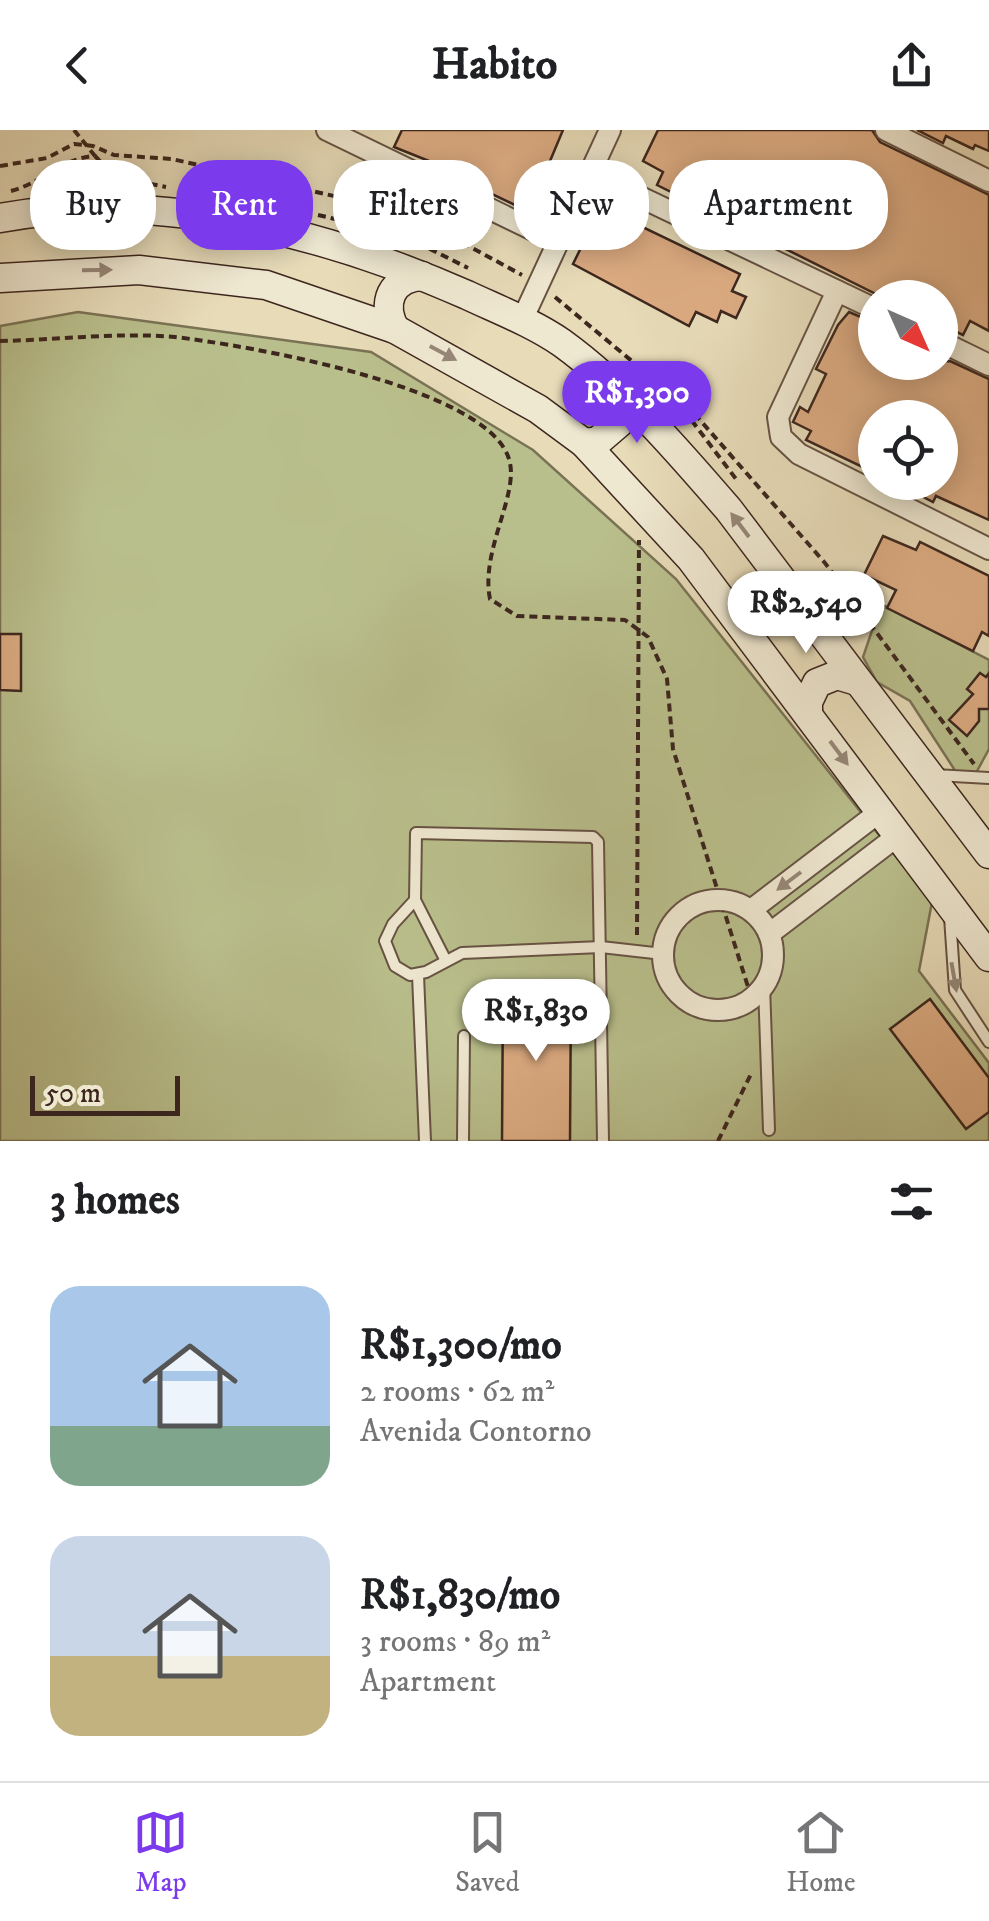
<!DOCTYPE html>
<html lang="en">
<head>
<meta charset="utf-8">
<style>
  body { margin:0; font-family:"IM FELL DW Pica",serif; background:#f6f6f6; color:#202124; height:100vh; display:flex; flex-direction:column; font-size:38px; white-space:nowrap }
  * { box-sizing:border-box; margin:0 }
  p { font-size:32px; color:#757577 }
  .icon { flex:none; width:55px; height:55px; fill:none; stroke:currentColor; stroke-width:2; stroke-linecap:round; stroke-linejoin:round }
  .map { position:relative; height:1011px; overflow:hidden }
  .drawer { display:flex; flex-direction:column; background:#fff; flex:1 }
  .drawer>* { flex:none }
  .guide { position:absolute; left:30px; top:30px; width:930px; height:90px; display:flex; gap:20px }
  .needle { width:65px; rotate:135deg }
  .tools { position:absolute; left:858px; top:150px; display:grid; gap:20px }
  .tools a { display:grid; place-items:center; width:100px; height:100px; border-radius:50%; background:#fff; box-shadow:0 5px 25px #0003; font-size:50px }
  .scale { position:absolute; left:30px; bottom:25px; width:150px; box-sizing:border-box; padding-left:10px; border:5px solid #3c261e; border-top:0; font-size:28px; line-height:35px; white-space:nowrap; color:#3c261e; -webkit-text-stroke:8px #efe8d1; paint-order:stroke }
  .price { position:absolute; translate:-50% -85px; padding:0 22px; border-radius:35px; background:#fff; color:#222; font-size:32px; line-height:65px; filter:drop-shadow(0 2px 5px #0008) }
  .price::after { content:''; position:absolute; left:50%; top:60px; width:30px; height:22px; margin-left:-15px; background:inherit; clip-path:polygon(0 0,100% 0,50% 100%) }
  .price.current { background:#7c3aed; color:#fff }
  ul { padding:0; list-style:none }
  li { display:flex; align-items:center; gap:30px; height:250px; padding:0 50px }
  li span { display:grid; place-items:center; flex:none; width:280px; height:200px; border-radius:30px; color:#555 }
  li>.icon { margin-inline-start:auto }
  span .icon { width:120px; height:120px; fill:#fffc; stroke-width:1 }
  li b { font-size:42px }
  h2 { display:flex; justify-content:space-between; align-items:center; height:120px; padding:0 50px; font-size:42px }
  .pill { padding:0 35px; border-radius:40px; background:#fff; box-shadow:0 5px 25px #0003; font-size:35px; line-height:90px }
  .pill.current { background:#7c3aed; color:#fff }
  header { display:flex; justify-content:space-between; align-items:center; height:130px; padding:0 50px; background:#fff; font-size:45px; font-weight:800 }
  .tab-bar { display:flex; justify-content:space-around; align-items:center; height:140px; border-top:2px solid #e0e0e0; background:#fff; font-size:28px; color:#757577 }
  .tab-bar a { display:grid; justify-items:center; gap:5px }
  .tab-bar .current { color:#7c3aed }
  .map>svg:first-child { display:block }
  .green { fill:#b9bf8c; stroke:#7a7255; stroke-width:2.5 }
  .building { fill:#dcab82; stroke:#3c261e; stroke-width:2.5 }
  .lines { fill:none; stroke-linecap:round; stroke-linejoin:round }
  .service-casing { stroke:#675344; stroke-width:14 }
  .minor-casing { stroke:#675344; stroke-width:24 }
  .secondary-casing { stroke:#3c261e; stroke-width:31 }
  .path { stroke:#3c261e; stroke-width:4; stroke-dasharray:8 5; stroke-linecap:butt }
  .service { stroke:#efe8d1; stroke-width:10 }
  .minor { stroke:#efe8d1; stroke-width:20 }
  .secondary { stroke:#efe8d1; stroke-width:28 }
  .oneway { fill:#968778 }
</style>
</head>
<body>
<header><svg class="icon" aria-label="back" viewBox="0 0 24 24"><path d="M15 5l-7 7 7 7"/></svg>Habito<svg class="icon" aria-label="share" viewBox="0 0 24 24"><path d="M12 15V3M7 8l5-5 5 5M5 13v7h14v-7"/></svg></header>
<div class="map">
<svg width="989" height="1011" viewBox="0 0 989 1011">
  <rect width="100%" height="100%" fill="#e7dbb8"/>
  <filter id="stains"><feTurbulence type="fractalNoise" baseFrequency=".002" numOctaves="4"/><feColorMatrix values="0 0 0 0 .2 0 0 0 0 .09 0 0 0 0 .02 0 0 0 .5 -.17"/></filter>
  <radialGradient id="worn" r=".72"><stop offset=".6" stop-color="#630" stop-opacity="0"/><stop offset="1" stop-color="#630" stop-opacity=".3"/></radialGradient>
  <g class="green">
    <path d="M 78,182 L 371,222 L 533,320 L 676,449 L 932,772 L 919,841 L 989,933 L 989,1011 L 0,1011 L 0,196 Z"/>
    <path d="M 881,474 L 989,530 L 989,619 L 976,643 L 956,642 L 910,571 L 877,552 L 863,527 Z"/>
  </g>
  <g class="building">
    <path d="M 402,0 L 563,0 L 532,74 L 523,70 L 519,77 L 448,43 L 449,39 L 394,17 Z"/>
    <path d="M 658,0 L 872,0 L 880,12 L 989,65 L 989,201 L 970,191 L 963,205 L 940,194 L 940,168 L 884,168 L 657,55 L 663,42 L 643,31 Z"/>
    <path d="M 917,0 L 989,0 L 989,21 L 975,15 L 973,19 L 946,6 L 943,13 Z"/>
    <path d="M 601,77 L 740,144 L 732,161 L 746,167 L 736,188 L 721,181 L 717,192 L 696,182 L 689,196 L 573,134 Z"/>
    <path d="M 849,182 L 875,193 L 875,232 L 950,231 L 989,249 L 989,390 L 936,366 L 933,372 L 895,352 L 940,352 L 940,288 L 875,288 L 875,343 L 806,310 L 811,301 L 793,292 L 800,277 L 808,282 L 826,244 L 816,239 L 838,195 Z"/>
    <path d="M 883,406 L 916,420 L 920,412 L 989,446 L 989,506 L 982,502 L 973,521 L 887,478 L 896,460 L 864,445 Z"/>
    <path d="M 0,504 L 21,504 L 21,561 L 0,560 Z"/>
    <path d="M 980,543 L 986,547 L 989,543 L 989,579 L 979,579 L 979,591 L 967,606 L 949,590 L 973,564 L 967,559 Z"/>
    <path d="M 503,857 L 571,857 L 570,1011 L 502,1011 Z"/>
    <path d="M 930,869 L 989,948 L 989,982 L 966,999 L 890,899 Z"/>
  </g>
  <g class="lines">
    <defs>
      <g id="service">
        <path d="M 935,645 L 989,648"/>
        <path d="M 415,770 L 393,794 L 385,811 L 395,836 L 410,845 L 426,842 L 462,823 L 601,817 L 663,824"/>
        <path d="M 950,787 L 955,860 L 989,912"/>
        <path d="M 445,829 L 415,770 L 416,703 L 593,707 L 598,712 L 603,1011"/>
        <path d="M 418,845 L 425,1011"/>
        <path d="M 764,855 L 769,1000"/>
        <path d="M 463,1011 L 464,906"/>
      </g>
      <g id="minor">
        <path d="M 327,0 L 558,112"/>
        <path d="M 886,0 L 989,51"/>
        <path d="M 590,43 L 875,179"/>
        <path d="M 837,161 L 778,287 L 781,307 L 799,324 L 989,419"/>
        <path d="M 522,190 L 610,0"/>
        <path d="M 940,211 L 989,235"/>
        <circle cx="718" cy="825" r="55"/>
        <path d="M 751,780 L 882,680"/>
        <path d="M 769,804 L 900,704"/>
      </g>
      <g id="secondary">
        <path d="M 0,88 C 156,59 324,102 467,165 C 499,180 533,193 562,213 C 624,258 679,322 729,380 L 989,724"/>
        <path d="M 0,148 L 139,140 L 266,155 L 395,199 L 538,279 L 584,313 L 691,429 L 989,827"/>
        <path d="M 395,199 C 381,173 391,148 422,146"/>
        <path d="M 584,313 L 598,311 L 619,293 L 621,266"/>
        <path d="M 808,583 L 808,572 L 817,553 L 837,545 L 857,551"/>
      </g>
    </defs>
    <use href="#service" class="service-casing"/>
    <use href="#minor" class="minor-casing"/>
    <use href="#secondary" class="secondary-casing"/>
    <g class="path">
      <path d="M 74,0 L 95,26"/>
      <path d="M 0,36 L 47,28 L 74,14 L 93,16 L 114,25 L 172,29 L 360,72 L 452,107 L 522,145"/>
      <path d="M 11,61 C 44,52 62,28 95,26 L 115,47 L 166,57"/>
      <path d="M 318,85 L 400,104 L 468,138"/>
      <path d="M 555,167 L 693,282 L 825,433 L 974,634"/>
      <path d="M 0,211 C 57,210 118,202 175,207 C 244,215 487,256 509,329 C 520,364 480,420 490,469 L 517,486 L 625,490 L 648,507 L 667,549 L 673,619 L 749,860"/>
      <path d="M 652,257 L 686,283 L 736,349"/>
      <path d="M 637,805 L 639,410"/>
      <path d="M 718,1011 L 751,944"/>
    </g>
    <use href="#service" class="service"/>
    <use href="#minor" class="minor"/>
    <use href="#secondary" class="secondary"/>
  </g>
  <defs><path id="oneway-solid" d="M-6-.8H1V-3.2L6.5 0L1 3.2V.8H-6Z" transform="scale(2.5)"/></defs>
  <g class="oneway">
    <use href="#oneway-solid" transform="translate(97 140) rotate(-1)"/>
    <use href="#oneway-solid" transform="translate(443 223) rotate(28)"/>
    <use href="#oneway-solid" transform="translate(740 395) rotate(-127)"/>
    <use href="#oneway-solid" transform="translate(839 623) rotate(53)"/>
    <use href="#oneway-solid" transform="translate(789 751) rotate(143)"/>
    <use href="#oneway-solid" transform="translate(954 847) rotate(80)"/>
  </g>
  <rect width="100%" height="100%" filter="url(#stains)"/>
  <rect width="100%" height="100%" fill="url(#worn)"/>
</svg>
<div class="tools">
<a><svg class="needle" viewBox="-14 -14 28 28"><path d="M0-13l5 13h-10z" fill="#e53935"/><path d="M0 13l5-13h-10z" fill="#757577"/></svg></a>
<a><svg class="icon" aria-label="locate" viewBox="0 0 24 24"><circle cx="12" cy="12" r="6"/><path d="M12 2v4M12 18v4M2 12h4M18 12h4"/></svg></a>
</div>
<div class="scale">50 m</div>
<b class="price current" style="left:637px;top:316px">R$1,300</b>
<b class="price" style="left:806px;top:526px">R$2,540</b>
<b class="price" style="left:536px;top:934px">R$1,830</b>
<div class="guide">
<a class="pill">Buy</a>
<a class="pill current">Rent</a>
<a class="pill">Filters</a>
<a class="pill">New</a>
<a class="pill">Apartment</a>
</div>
</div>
<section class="drawer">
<h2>3 homes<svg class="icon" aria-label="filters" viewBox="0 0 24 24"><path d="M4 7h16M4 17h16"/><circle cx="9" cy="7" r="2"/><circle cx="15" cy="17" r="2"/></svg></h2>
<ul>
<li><span style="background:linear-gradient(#a9c7e8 70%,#7fa58c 0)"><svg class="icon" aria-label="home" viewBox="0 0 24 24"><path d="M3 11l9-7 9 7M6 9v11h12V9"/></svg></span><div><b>R$1,300/mo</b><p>2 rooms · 62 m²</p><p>Avenida Contorno</p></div></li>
<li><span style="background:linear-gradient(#c9d6e8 60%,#c2b280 0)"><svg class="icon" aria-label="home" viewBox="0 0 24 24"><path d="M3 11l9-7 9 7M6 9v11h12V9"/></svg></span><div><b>R$1,830/mo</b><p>3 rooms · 89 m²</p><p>Apartment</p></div></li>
</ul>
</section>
<nav class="tab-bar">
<a class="current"><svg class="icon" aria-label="map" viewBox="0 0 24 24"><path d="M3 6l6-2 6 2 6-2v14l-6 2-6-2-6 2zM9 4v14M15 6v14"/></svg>Map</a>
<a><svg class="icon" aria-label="saved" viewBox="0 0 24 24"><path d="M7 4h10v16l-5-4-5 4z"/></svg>Saved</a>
<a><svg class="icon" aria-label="home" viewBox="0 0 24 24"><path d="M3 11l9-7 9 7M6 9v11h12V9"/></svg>Home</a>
</nav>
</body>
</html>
